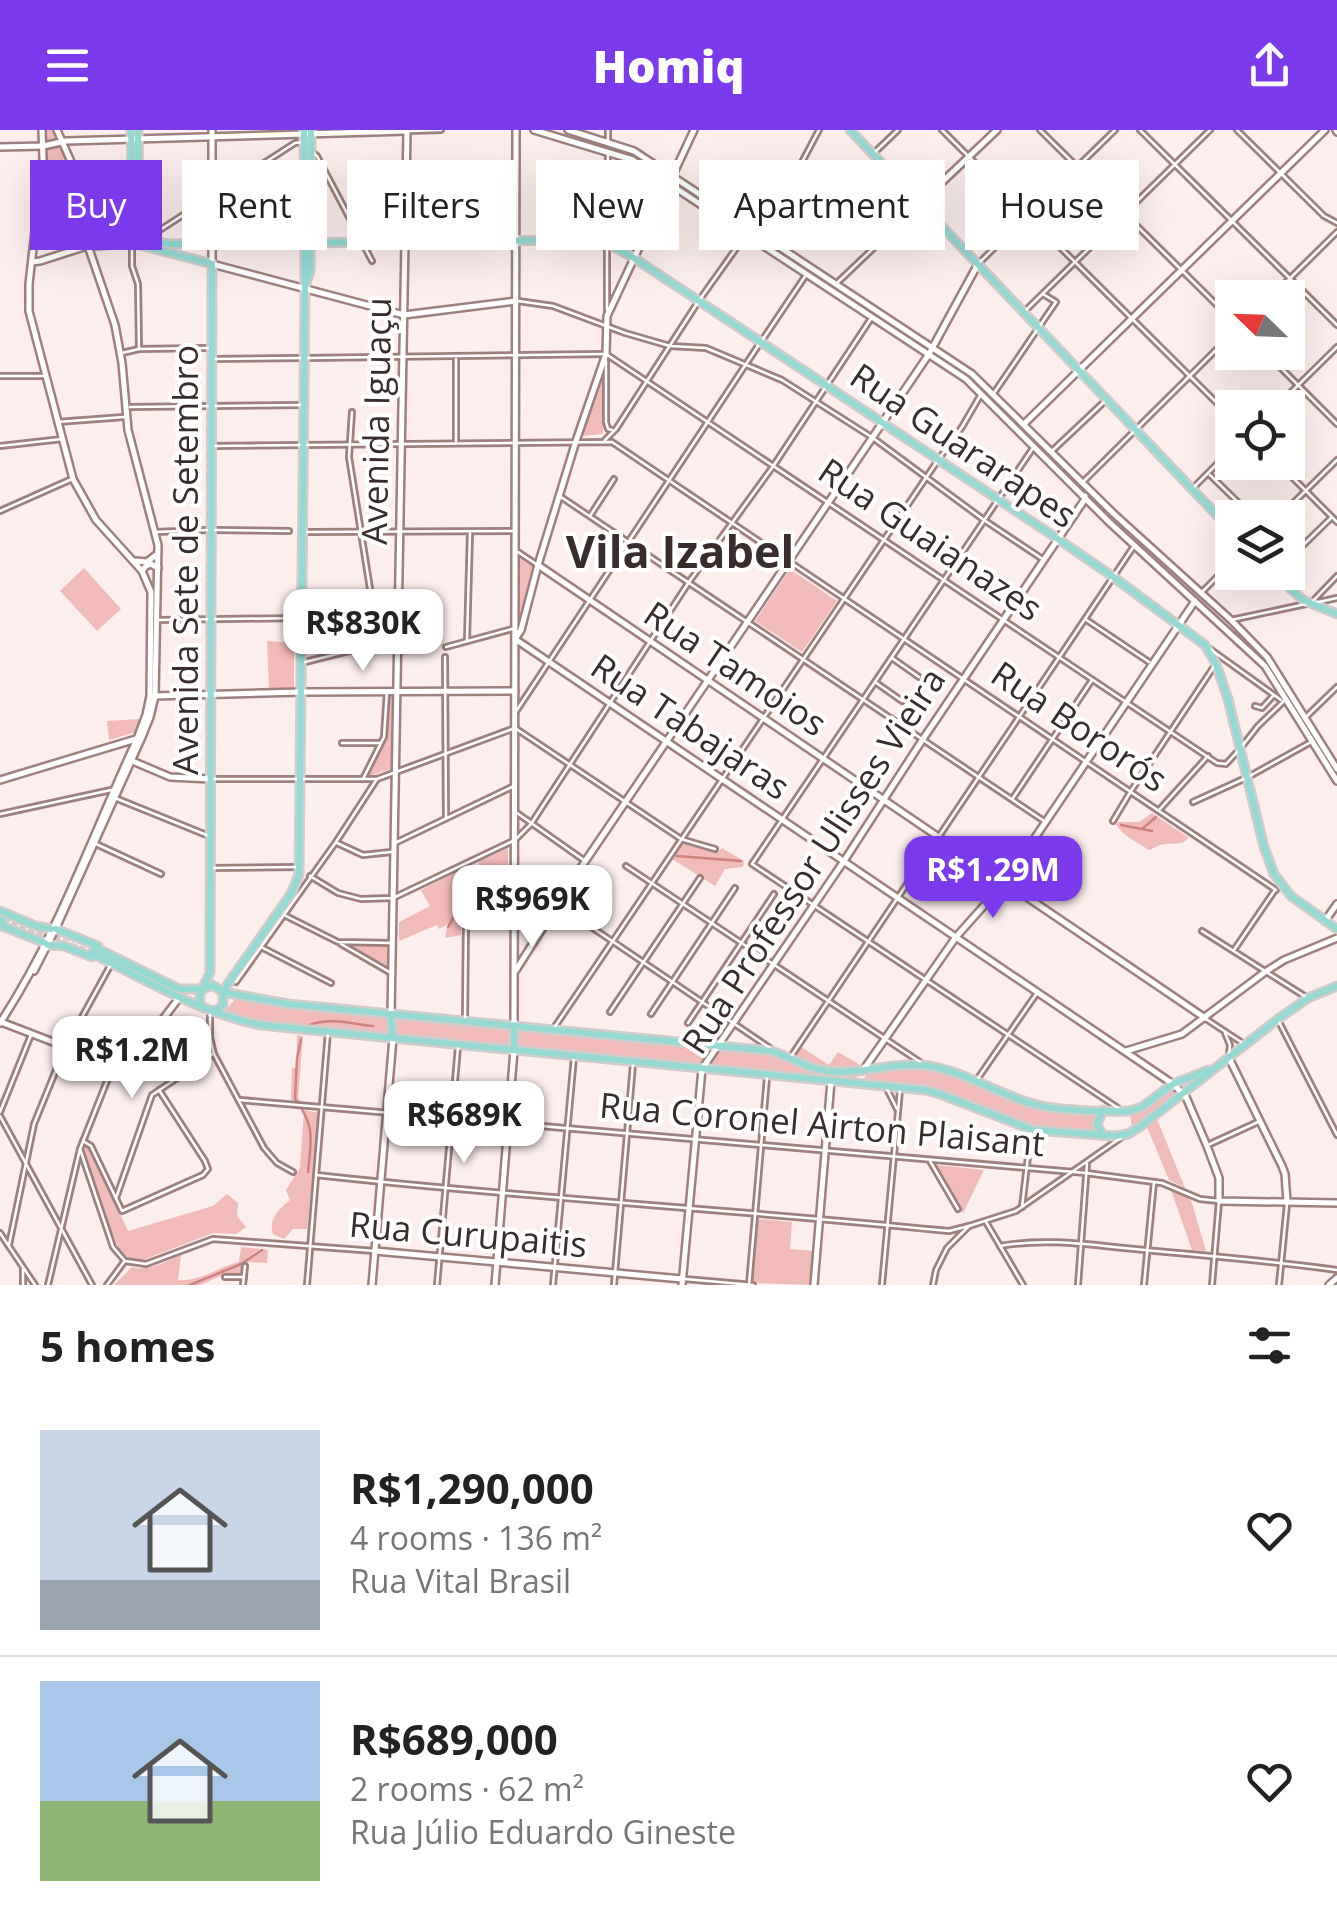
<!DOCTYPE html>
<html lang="en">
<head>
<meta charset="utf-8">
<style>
  body { margin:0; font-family:"Open Sans",sans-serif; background:#f2f2f2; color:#222; height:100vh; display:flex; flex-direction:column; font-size:38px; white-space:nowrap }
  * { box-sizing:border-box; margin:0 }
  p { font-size:32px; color:#767676 }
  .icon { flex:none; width:55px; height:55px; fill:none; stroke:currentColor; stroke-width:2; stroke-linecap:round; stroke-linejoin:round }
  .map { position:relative; height:1155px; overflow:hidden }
  .side { display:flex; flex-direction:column; background:#fff; flex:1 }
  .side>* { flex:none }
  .hud { position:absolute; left:30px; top:30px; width:1278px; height:90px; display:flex; gap:20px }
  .needle { width:65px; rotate:293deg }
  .fabs { position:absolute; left:1215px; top:150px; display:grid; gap:20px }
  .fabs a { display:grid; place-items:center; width:90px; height:90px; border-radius:0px; background:#fff; box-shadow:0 10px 40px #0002; font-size:50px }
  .price { position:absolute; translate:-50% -85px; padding:0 22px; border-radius:20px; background:#fff; color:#222; font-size:32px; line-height:65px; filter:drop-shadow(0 2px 5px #0008) }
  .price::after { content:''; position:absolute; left:50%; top:60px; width:30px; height:22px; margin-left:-15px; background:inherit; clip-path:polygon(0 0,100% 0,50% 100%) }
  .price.active { background:#7c3aed; color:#fff }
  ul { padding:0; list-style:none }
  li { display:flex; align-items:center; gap:30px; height:250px; padding:0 40px }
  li+li { border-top:2px solid #e0e0e0 }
  li span { display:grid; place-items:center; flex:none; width:280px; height:200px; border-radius:0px; color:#555 }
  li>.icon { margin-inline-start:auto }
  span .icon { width:120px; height:120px; fill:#fffc; stroke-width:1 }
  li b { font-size:42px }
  h2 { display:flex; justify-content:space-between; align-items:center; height:120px; padding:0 40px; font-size:42px }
  .chip { padding:0 35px; border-radius:0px; background:#fff; box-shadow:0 10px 40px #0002; font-size:35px; line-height:90px }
  .chip.active { background:#7c3aed; color:#fff }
  header { display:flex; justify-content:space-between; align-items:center; height:130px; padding:0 40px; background:#7c3aed; color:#fff; font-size:45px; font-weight:800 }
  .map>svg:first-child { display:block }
  .green { fill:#f1bbb9 }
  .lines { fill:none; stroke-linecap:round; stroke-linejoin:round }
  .stream { stroke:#ce8381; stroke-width:2.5 }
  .primary-tunnel { stroke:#d5c7c6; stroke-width:6; stroke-dasharray:6 3; stroke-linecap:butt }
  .street-casing { stroke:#9e817f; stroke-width:8 }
  .secondary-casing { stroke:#9e817f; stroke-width:10 }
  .primary-casing { stroke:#cfcccc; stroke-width:11 }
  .street { stroke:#fff; stroke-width:2.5 }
  .secondary { stroke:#fff; stroke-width:5 }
  .primary { stroke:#94dad3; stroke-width:6 }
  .labels { text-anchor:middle; stroke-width:8; stroke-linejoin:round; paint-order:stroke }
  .street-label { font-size:35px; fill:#392c2c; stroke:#fff }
  .district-label { font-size:45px; font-weight:bold; fill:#392c2c; stroke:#fff }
</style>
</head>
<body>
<header><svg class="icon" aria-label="menu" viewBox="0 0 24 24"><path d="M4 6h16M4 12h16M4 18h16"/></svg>Homiq<svg class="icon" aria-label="share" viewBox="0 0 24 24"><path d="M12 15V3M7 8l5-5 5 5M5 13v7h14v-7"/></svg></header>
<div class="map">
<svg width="1337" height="1155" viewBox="0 0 1337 1155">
  <rect width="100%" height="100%" fill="#fceeed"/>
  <g class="green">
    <path d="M 45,0 L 53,0 L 66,32 L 45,35 Z"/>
    <path d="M 604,243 L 603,304 L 583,306 L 581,303 Z"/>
    <path d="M 519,428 L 534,436 L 520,489 L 516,430 Z"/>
    <path d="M 84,438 L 121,479 L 97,501 L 60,461 Z"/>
    <path d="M 790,439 L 837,471 L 802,522 L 755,491 Z"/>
    <path d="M 267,511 L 294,513 L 294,558 L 269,559 Z"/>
    <path d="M 388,565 L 392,565 L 391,639 L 369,646 L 388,607 Z"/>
    <path d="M 140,589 L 136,602 L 109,610 L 107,591 Z"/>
    <path d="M 1152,683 L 1189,708 C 1181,715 1176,713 1166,714 C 1160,714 1155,718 1149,720 L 1125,705 L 1116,695 L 1117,692 L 1139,692 Z"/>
    <path d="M 684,711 L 717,723 L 722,718 L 744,731 L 743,737 L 725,739 L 715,756 L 672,729 Z"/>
    <path d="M 508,718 L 508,752 L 513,751 L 513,759 L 471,783 L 471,787 L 461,789 L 461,805 L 445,808 L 448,794 L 439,799 L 437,795 L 399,811 L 399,792 L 430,776 L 421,760 L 464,738 L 479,767 L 494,760 L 478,732 Z"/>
    <path d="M 347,815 L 388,816 L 389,837 Z"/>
    <path d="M 236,868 L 260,873 L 391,884 L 717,916 L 700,936 L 285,894 L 246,889 L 224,882 Z"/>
    <path d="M 297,905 L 303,906 L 298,968 L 301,971 L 291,970 L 292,938 L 296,938 Z"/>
    <path d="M 801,917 L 829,935 L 838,922 L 860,935 L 858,938 C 834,939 816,936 793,929 Z"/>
    <path d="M 722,918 L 776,924 L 793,933 L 822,942 L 858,944 L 856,949 L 838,950 L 709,935 Z"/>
    <path d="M 915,936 C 955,943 990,961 1028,974 C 1049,982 1076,981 1099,983 L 1098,1003 L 1035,998 L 925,955 L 863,951 L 867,943 Z"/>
    <path d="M 1171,959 L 1177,962 L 1177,965 L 1132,999 L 1130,984 L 1140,981 Z"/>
    <path d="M 304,980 L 319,983 L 307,1099 L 293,1099 L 284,1109 L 273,1104 C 268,1089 279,1079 290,1070 L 286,1060 L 300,1038 Z"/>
    <path d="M 1157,989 L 1185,1058 L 1169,1050 L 1147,997 Z"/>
    <path d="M 87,1014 L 128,1101 L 213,1076 L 227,1064 L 238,1073 L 237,1086 L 246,1097 L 236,1104 L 213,1103 L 143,1130 L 127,1127 L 119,1119 L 106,1089 L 84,1020 Z"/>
    <path d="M 937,1035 L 984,1040 L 963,1083 Z"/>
    <path d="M 1171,1060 L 1191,1070 L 1206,1121 L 1192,1120 Z"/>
    <path d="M 758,1089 L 792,1092 L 790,1119 L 814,1121 L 811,1155 L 752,1153 Z"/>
    <path d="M 241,1117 L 260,1119 L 241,1133 L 196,1153 L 242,1134 L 264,1119 L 268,1120 L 267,1133 L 247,1132 L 242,1136 L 241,1145 L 223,1145 L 200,1155 L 114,1155 L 132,1137 C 149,1142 166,1131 181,1125 L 178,1150 C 201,1152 217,1137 239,1132 Z"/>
  </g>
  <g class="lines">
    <g class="stream">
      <path d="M 1121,695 L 1152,701"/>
      <path d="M 1142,699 L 1156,687"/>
      <path d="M 677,726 L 741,731"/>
      <path d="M 448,797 L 455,785 L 505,760"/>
      <path d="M 310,895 C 328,887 354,894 373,896"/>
      <path d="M 301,909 L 297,929 L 295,969 C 316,996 311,1011 308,1042"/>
      <path d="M 190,1155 L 241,1134 L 262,1120"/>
    </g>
    <g class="primary-tunnel">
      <path d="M 3,791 L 92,823"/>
      <path d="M 38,799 L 74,809"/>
    </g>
    <defs>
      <g id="street">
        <path d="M 942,0 L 1232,288"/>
        <path d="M 1040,0 L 1232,190"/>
        <path d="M 1140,0 L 1337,195"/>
        <path d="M 1237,0 L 1324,86 L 1337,93"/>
        <path d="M 408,1 L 441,0"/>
        <path d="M 608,11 L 608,0"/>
        <path d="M 313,23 L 317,26 L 372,131"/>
        <path d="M 874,23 L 898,0"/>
        <path d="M 815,63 L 871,117"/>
        <path d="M 764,104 L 819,0"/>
        <path d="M 149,107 L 295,13 L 303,12"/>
        <path d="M 607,110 L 608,23"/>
        <path d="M 132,117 L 132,136 L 138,154 L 139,219"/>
        <path d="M 979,133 L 1115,0"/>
        <path d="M 838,152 L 919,75"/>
        <path d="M 1270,168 L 1337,102"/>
        <path d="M 518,171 L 553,176 L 625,203 L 670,216 L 706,218 L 782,250 L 873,308 L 984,390 L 1044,430"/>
        <path d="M 607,180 L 607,118"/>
        <path d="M 1025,181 L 1210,0"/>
        <path d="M 763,209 L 806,145"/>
        <path d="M 1265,222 L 1337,294"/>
        <path d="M 122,223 L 139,219 L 208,218"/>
        <path d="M 606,224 L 1217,633 L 1226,634 L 1238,621"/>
        <path d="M 308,228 L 605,224"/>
        <path d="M 213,229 L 300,228"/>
        <path d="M 606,231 L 606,292 L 608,299 L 612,300"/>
        <path d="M 0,246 L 43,246"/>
        <path d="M 994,263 L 1056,172 L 1043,164"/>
        <path d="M 130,277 L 302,275"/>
        <path d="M 1275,278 L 1337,217"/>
        <path d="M 352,282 L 349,327 L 375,490 L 379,493 L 397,493"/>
        <path d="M 57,292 L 124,287"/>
        <path d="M 605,310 L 616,299 L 698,172 L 745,106"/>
        <path d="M 456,311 L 456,229"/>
        <path d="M 0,316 L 62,309"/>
        <path d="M 214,316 L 612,312 L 1276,760"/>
        <path d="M 1033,318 L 752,734 L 1118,978"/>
        <path d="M 1052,321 L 1104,272"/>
        <path d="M 941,326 L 962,297 L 980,266"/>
        <path d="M 1277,332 L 1337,392"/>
        <path d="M 1210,345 L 1245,379"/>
        <path d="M 1083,352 L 1232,204"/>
        <path d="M 1193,358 L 1232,319"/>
        <path d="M 561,367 L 1044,691"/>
        <path d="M 0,381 L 72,349"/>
        <path d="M 590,386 L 614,349"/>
        <path d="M 1278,388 L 1337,330"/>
        <path d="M 215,400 L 289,401"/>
        <path d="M 155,402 L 207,400"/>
        <path d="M 307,402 L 514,401"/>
        <path d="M 518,422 L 536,434"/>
        <path d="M 1288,430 L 1332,387"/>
        <path d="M 1202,462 L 1232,432"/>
        <path d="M 1311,473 L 1337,446"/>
        <path d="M 1314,473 L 1337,468"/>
        <path d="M 1085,489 L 1149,532"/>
        <path d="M 158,490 L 300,488"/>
        <path d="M 1231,490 L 1306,474"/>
        <path d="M 467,510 L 470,403"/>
        <path d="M 446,517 L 512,499"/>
        <path d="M 1210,519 L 1281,570"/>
        <path d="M 445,527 L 446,688"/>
        <path d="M 892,528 L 919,547"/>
        <path d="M 301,533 L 365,517 L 396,516"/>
        <path d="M 875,552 L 902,571"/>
        <path d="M 1255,576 L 1262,578 L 1273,566"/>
        <path d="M 517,580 L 758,216"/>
        <path d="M 1307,586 L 1337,557"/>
        <path d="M 342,613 L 380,613"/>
        <path d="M 1243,615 L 1258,596 L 1285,570"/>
        <path d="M 212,649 L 377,649 L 515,598 L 681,709 L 715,719"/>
        <path d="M 363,649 L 384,607 L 387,561"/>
        <path d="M 115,668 L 209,706"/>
        <path d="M 1013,668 L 1092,550"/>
        <path d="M 1193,672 L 1248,647 L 1311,612"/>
        <path d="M 1160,679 L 1208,626"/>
        <path d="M 517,683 L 585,731"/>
        <path d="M 0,684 L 111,660"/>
        <path d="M 1113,691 L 1131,661 L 1215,535"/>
        <path d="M 94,713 L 161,744"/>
        <path d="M 337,713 L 363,725 L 391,722"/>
        <path d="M 395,713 L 514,656"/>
        <path d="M 626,736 L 920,932"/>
        <path d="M 210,738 L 297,737"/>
        <path d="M 310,746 L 338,763 L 361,769 L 393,768 L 515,710 L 531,694 L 689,452 L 774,335 L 872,187"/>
        <path d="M 516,746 L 770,918"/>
        <path d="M 286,786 L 338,812 L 391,813"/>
        <path d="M 1202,801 L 1306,867"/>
        <path d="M 341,814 L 391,843"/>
        <path d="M 261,817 L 331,853"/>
        <path d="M 1234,820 L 1275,760"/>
        <path d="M 236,852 L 336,712 L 377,649"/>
        <path d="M 210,882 L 210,908 L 214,924 L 264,1018 L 277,1033 L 293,1042"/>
        <path d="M 610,882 L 700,748"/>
        <path d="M 651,884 L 735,758"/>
        <path d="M 1206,889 L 1241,912"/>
        <path d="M 1278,890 L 1337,1005"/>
        <path d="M 465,891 L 466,792"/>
        <path d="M 688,893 L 774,764"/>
        <path d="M 554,898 L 936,333"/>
        <path d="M 1225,903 L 1230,915 L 1229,924"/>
        <path d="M 790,928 L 1134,416"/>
        <path d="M 976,951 L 1037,863"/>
        <path d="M 887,959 L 897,979"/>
        <path d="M 240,970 L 1086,1043 L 1162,1053 L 1200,1069 L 1219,1071 L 1212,1155"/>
        <path d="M 0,982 L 31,905"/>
        <path d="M 0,986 L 92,1155"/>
        <path d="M 83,1011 L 91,1016 L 122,1081 L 203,1045 L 208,1039 L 205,1031 L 159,960"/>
        <path d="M 1210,1014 L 1258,992"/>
        <path d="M 80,1019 L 113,1117 L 125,1131 L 146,1134 L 213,1109 L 375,1121"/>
        <path d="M 930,1031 L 958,1079"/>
        <path d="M 316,1045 C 523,1068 731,1079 938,1100 L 949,1101 L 969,1096"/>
        <path d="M 116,1068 L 152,965 L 213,924"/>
        <path d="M 1022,1077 L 1031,1001"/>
        <path d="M 986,1092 L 1023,1155"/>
        <path d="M 0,1103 L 35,1155"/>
        <path d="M 9,1115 L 34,994 L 65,918 L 110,836"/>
        <path d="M 1000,1116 C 1048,1107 1097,1116 1145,1120 C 1209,1126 1273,1131 1337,1140"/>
        <path d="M 23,1139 L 23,1155"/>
        <path d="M 225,1147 L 244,1147"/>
        <path d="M 685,1149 L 753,1155"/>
        <path d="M 48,1155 L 80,1019 L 113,936"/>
        <path d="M 107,1155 L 124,1132"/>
        <path d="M 243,1155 L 245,1136"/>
        <path d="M 307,1155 L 328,902"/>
        <path d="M 437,1155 L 458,917"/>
        <path d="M 553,1155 L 574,927"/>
        <path d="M 614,1155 L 633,934"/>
        <path d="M 749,1155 L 767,947"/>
        <path d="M 882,1155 L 900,960"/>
        <path d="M 933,1155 L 936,1140 L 947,1118 L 969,1096 L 1016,1081 L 1122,1007"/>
        <path d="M 1078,1155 L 1087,1034"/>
        <path d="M 1144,1155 L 1154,1052"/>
        <path d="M 1279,1155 L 1287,1074"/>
      </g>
      <g id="secondary">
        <path d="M 212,0 L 212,134 L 404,185 L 516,171"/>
        <path d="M 534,0 L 633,30 L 966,249 L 1109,392 L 1265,536 L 1337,651"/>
        <path d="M 568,0 L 634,21 L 972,244 L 1114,384 L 1231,490 L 1267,527 L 1337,639"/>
        <path d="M 694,0 L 607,186 L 606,224 L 576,311 L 538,435 L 521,500 L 515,509 L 1173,954 L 1186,967 L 1207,1016 L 1219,1048 L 1219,1071 L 1337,1073"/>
        <path d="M 1336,0 L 1337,2"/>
        <path d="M 0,17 L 43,16 L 66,11 L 407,1"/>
        <path d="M 920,73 L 997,0"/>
        <path d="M 32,132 L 40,131 L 87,116 L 136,114"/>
        <path d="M 1024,294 L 1325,0"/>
        <path d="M 135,431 L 147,432 L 156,425"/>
        <path d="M 538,435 L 1205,888"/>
        <path d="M 142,441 L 146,436 L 151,434 L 158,438"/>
        <path d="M 153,566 L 301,562 L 515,561"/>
        <path d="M 130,630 L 170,647 L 211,649"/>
        <path d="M 0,650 L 136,609"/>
        <path d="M 1325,791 L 1337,774"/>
        <path d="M 516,840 L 582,736 L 929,224 L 978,134"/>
        <path d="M 34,841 L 57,796 L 142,607 L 150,587 L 155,566 L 158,415 L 128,300 L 122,233 L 115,195 L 85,107 L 76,43 L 57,0"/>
        <path d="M 391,884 L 407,0"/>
        <path d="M 1,892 L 113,935 L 160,893 L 179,868"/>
        <path d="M 0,893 C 58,805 93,703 137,609 L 146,585 L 150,566 L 151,462 L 142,441 L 96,390 L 73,349 L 29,181 L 29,154 L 43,30 L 42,0"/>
        <path d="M 514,895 L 516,0"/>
        <path d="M 1126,921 L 1182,904 L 1265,842 L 1284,830 L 1337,808"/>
        <path d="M 1229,928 L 1282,1036 L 1285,1044 L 1287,1072"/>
        <path d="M 864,939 L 956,807 L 1005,752 L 1195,471"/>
        <path d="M 375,1121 L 682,1149"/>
        <path d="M 372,1155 L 393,908"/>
        <path d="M 495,1155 L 514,920"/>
        <path d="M 682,1155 L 702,939 L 844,731 L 923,609 L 1085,369 L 1085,366"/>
        <path d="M 814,1155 L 831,951"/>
        <path d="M 1329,1155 L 1337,1148"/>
      </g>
      <g id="primary">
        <path d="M 131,0 L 134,110 L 140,115 L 212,134 L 210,842 C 206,855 195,864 202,877"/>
        <path d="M 138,0 L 139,103 L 144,110 L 169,114 L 584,110 L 607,113 L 634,128 L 1058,409 L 1112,446 L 1205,515 L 1216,534 L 1228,569 L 1264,717 L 1274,744 L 1291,766 L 1337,799"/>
        <path d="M 850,0 L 1232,401"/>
        <path d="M 306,153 L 310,140 L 311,0"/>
        <path d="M 1272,442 L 1303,470 L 1337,484"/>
        <path d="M 0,781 L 36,796 L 51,799"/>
        <path d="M 0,790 L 3,791"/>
        <path d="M 0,795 L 45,813"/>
        <path d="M 56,799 L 98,816"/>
        <path d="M 48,815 L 64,816 L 92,827"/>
        <path d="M 94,817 L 179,859 L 203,859 L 212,855 L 223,862 L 288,874 L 771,921 C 791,927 807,939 829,941 C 863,945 895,931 929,936 C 965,942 996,963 1030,973 C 1055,981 1104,982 1130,981 L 1142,977 L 1173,954 L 1208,940"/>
        <path d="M 92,823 C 147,851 199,882 260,895 L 925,960 L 940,964 L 1033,1000 L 1115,1006 L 1128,1004 L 1141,996 L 1278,889 L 1308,868 L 1337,856"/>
        <path d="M 211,881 L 217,880 L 223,875 L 223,862 L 228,854 L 291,764 L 299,745 L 305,159 L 304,0"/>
        <path d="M 391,884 L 393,908"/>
        <path d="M 514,920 L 514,895"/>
        <path d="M 1102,1005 L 1097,994 L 1103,980"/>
      </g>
    </defs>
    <use href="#street" class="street-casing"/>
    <use href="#secondary" class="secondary-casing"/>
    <use href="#primary" class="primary-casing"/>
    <use href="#street" class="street"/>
    <use href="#secondary" class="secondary"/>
    <use href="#primary" class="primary"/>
  </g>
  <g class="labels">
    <g class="street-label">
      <text transform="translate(377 291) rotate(-89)" y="12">Avenida Iguaçu</text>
      <text transform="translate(963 316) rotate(34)" y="12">Rua Guararapes</text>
      <text transform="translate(930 410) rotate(34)" y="12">Rua Guaianazes</text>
      <text transform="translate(186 430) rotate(-90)" y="12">Avenida Sete de Setembro</text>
      <text transform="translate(735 539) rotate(34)" y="12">Rua Tamoios</text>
      <text transform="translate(690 597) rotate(34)" y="12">Rua Tabajaras</text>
      <text transform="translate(1079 597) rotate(34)" y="12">Rua Bororós</text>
      <text transform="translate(814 731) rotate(-57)" y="12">Rua Professor Ulisses Vieira</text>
      <text transform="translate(822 995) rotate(5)" y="12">Rua Coronel Airton Plaisant</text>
      <text transform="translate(468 1105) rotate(5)" y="12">Rua Curupaitis</text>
    </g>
    <g class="district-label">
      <text x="680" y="438">Vila Izabel</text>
    </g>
  </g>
</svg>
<div class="fabs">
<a><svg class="needle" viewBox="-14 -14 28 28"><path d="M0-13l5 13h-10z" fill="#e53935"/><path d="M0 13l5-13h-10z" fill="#767676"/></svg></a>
<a><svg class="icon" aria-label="locate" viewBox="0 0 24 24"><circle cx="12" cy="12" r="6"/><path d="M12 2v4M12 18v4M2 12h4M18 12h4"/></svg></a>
<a><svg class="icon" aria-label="layers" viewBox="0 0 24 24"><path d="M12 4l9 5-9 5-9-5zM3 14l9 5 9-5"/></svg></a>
</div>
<b class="price" style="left:363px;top:544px">R$830K</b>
<b class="price active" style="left:993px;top:791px">R$1.29M</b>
<b class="price" style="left:532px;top:820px">R$969K</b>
<b class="price" style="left:132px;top:971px">R$1.2M</b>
<b class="price" style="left:464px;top:1036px">R$689K</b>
<div class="hud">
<a class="chip active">Buy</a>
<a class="chip">Rent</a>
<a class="chip">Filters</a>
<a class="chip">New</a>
<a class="chip">Apartment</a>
<a class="chip">House</a>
</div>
</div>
<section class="side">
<h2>5 homes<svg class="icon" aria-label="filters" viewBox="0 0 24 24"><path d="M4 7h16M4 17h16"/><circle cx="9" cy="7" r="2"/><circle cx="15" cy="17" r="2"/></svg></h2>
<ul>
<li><span style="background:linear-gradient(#c9d6e8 75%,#9aa5b1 0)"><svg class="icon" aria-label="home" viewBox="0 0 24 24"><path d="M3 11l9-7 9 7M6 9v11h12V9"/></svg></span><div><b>R$1,290,000</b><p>4 rooms · 136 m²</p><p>Rua Vital Brasil</p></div><svg class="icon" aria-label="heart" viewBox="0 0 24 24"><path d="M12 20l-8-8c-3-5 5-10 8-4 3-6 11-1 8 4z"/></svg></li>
<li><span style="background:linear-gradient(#a9c7e8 60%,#8fb573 0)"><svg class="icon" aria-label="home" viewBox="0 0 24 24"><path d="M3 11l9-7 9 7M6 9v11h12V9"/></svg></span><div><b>R$689,000</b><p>2 rooms · 62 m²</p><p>Rua Júlio Eduardo Gineste</p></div><svg class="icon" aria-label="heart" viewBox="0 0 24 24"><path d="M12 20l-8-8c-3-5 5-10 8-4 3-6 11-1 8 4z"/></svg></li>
</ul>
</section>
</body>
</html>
